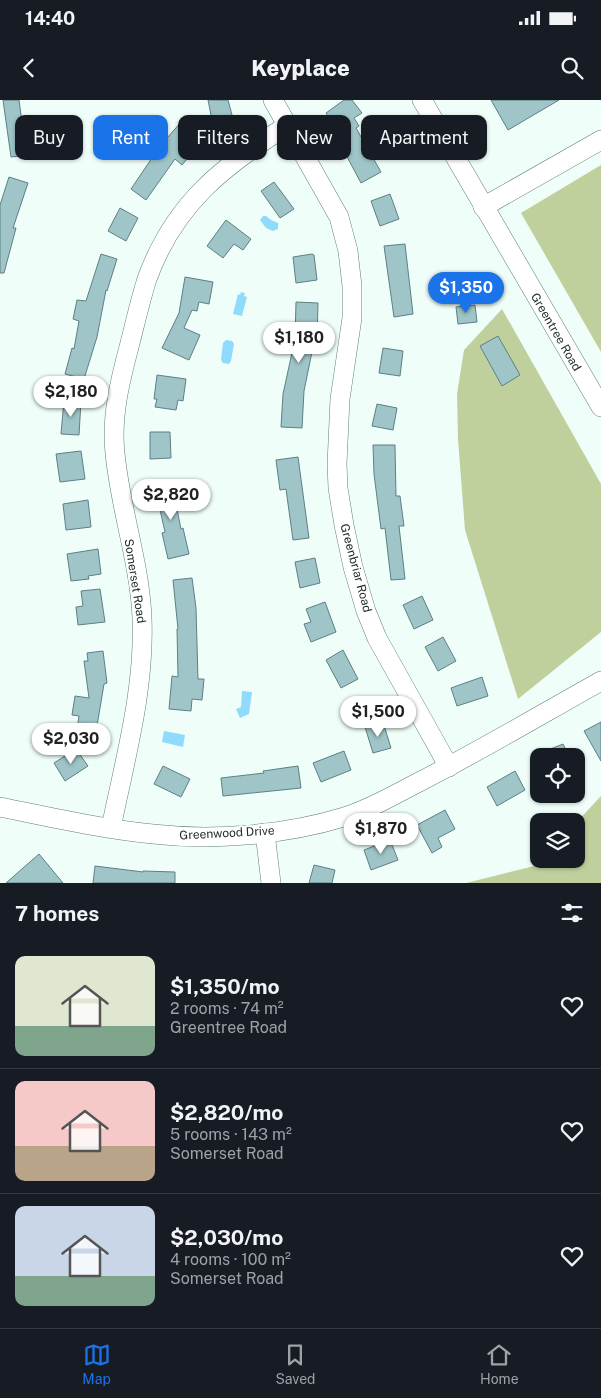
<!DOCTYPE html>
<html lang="en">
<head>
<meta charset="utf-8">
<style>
  body { margin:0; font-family:"Public Sans",sans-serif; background:#242831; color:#f1f3f6; height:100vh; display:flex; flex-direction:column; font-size:19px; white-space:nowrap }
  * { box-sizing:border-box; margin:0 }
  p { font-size:16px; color:#9ea1a6 }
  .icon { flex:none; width:28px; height:28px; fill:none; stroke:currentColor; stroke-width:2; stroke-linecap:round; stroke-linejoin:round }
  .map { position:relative; height:783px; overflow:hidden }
  .drawer { display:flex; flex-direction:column; background:#171b24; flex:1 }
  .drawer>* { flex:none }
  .guide { position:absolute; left:15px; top:15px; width:571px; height:45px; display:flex; gap:10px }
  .tools { position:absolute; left:530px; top:648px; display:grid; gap:10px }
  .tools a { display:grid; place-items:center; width:55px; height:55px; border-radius:10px; background:#171b24; box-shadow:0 1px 4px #0004; font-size:25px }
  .price { position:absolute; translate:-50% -42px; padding:0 11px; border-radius:18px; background:#fff; color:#222; font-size:16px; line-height:32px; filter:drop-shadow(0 1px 2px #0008) }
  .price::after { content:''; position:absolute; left:50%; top:30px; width:15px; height:11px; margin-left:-8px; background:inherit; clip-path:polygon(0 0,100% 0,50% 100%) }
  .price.current { background:#1a73e8; color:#fff }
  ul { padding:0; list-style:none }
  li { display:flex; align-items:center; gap:15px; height:125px; padding:0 15px }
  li+li { border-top:1px solid #363941 }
  li span { display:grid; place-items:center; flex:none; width:140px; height:100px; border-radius:10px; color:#555 }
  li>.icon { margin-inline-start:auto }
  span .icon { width:60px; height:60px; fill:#fffc; stroke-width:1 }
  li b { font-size:21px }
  h2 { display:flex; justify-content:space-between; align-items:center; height:60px; padding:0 15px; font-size:21px }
  .pill { padding:0 18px; border-radius:10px; background:#171b24; box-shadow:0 1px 4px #0004; font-size:18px; line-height:45px }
  .pill.current { background:#1a73e8; color:#fff }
  .status { display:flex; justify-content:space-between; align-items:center; height:35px; padding:0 25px; background:#171b24; direction:ltr }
  .status svg { height:14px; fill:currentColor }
  header { display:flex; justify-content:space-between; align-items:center; height:65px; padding:0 15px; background:#171b24; font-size:22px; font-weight:800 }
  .dock { display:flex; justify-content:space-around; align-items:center; height:70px; border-top:1px solid #363941; background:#171b24; font-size:14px; color:#9ea1a6 }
  .dock a { display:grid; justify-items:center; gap:2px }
  .dock .current { color:#1a73e8 }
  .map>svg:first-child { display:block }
  .green { fill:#bfd09d }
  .water { fill:#8edbfd }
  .building { fill:#9fc5c8; stroke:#5c8083 }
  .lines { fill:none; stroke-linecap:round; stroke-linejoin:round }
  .minor-casing { stroke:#5e7f75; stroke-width:20 }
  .minor { stroke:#fff; stroke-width:19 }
  .labels { text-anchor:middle; stroke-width:4; stroke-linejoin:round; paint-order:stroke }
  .street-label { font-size:12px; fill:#202e2a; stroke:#fff }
</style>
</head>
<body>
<div class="status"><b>14:40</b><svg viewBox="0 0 49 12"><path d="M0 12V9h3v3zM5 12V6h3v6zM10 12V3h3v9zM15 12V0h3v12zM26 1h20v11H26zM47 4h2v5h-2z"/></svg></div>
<header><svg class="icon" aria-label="back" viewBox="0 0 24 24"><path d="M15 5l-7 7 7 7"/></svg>Keyplace<svg class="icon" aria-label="search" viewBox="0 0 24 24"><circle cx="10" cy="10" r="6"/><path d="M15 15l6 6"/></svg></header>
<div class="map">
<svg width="601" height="783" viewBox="0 0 601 783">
  <rect width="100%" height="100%" fill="#effef9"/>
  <g class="green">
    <path d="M 601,65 L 601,252 L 521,113 Z"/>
    <path d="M 502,209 L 601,384 L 601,532 L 518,599 L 465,430 L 458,339 L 457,294 L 464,250 Z"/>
    <path d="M 601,696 L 601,783 L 466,783 L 538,765 L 544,759 L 576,759 L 576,723 Z"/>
  </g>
  <g class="water">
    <path d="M 263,116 L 266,116 L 271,120 L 278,123 L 278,129 L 273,131 L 266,128 L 260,120 Z"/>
    <path d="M 241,192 L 245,193 L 244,196 L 247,197 L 242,216 L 233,214 L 238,194 L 240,195 Z"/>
    <path d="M 226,240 L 232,241 L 234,244 L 231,261 L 229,264 L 223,263 L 221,260 L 223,243 Z"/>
    <path d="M 242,591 L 252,592 L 249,614 L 240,618 L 236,609 L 241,607 Z"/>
    <path d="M 164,631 L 185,635 L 183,647 L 162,642 Z"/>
  </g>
  <g class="building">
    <path d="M 3,0 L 19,0 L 23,30 L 26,29 L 30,55 L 11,57 Z"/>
    <path d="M 208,0 L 228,0 L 232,15 L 212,20 Z"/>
    <path d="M 344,0 L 352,0 L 362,13 L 354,18 L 359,26 L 356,28 L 381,72 L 361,83 L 345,53 L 351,50 L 326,13 Z"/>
    <path d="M 491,0 L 559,0 L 508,30 Z"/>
    <path d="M 182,21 L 203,40 L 182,65 L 175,59 L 146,100 L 131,89 L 160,46 Z"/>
    <path d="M 9,77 L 28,83 L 13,128 L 16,128 L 4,173 L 0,173 L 0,105 Z"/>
    <path d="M 274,82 L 294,109 L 280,118 L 261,91 Z"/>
    <path d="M 390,94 L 399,119 L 380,126 L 371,101 Z"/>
    <path d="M 120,108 L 138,118 L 126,141 L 108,131 Z"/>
    <path d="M 226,120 L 251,139 L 243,150 L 234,144 L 223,158 L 207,146 Z"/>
    <path d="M 405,144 L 413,214 L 394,217 L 384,146 Z"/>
    <path d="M 101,154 L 117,159 L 107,191 L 106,190 L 97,237 L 84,279 L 65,274 L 72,248 L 74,249 L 79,221 L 73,219 L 77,200 L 86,201 Z"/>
    <path d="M 312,154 L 314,155 L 317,180 L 296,183 L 293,157 Z"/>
    <path d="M 185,177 L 213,182 L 209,204 L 199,202 L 197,211 L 192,210 L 184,228 L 200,235 L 189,260 L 162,248 L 179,213 Z"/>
    <path d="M 296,202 L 318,203 L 317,237 L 315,237 L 304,291 L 302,328 L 281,327 L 283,294 L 295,239 Z"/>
    <path d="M 475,205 L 477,222 L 458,224 L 456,207 Z"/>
    <path d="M 498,236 L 520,275 L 502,286 L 480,246 Z"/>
    <path d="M 383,248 L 403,251 L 400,276 L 379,273 Z"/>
    <path d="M 157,275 L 186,279 L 183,301 L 178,300 L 176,310 L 155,307 L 157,299 L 154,299 Z"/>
    <path d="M 64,300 L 81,301 L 79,335 L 61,334 Z"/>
    <path d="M 377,304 L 397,308 L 393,330 L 372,326 Z"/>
    <path d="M 150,332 L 170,332 L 171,358 L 150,359 Z"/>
    <path d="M 373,345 L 395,345 L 396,396 L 400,396 L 404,426 L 399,426 L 405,479 L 391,480 L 385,428 L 381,429 L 374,374 Z"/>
    <path d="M 81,351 L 85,379 L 60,382 L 56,354 Z"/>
    <path d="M 298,357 L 309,438 L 293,440 L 286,389 L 280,390 L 276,360 Z"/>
    <path d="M 171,380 L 181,429 L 183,428 L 189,454 L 168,459 L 162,433 L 165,432 L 154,383 Z"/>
    <path d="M 88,400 L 91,427 L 66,430 L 63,404 Z"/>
    <path d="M 98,449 L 101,474 L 88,476 L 89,479 L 71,481 L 67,454 Z"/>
    <path d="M 315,458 L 320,483 L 300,488 L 295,462 Z"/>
    <path d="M 192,478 L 196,508 L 198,579 L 204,579 L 202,600 L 192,599 L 191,611 L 169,609 L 172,576 L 178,577 L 177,529 L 178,529 L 173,480 Z"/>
    <path d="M 100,489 L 105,522 L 78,525 L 76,507 L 83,506 L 81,491 Z"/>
    <path d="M 422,496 L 433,520 L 414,529 L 403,505 Z"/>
    <path d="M 325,502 L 336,532 L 311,542 L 304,524 L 311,522 L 306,509 Z"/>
    <path d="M 443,537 L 456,561 L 438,571 L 425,547 Z"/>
    <path d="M 343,550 L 358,579 L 341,588 L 326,560 Z"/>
    <path d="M 103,551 L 107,583 L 104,584 L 96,632 L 77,629 L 79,616 L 72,615 L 75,596 L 89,598 L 84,561 L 88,561 L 87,553 Z"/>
    <path d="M 482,577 L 488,596 L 457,606 L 451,588 Z"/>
    <path d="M 383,622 L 391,648 L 373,653 L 365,627 Z"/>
    <path d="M 601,622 L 601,661 L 584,631 Z"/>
    <path d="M 563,644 L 569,656 L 533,656 Z"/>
    <path d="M 76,649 L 88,666 L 65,681 L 54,663 Z"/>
    <path d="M 344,651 L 351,670 L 321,682 L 313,663 Z"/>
    <path d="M 163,666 L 190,679 L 181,697 L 154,684 Z"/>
    <path d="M 298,666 L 301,688 L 223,696 L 221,678 L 264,673 L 263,671 Z"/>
    <path d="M 515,671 L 525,690 L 497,706 L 487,687 Z"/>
    <path d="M 445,710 L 455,729 L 438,738 L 442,747 L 432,753 L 417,725 Z"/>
    <path d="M 390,740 L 398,760 L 371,770 L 364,750 Z"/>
    <path d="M 39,754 L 63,783 L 6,783 Z"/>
    <path d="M 314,765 L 335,770 L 332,783 L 309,783 Z"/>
    <path d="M 95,766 L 143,772 L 143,771 L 175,772 L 175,783 L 93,783 Z"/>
  </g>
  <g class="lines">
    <defs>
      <g id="minor">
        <path d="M 273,0 L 339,117 L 348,151 L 352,186 L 352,218 L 340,299 L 337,364 L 338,388 L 344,425 L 353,467 L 366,511 L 377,538 L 449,667"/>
        <path d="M 422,0 L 601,307"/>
        <path d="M 483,107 L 601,40"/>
        <path d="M 0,707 C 50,717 102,729 153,734 C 213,741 285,735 344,717 C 371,709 397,693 423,680 C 483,649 542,614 601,581"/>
        <path d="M 111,728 C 125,659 145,589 142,518 C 140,464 120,408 115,353 C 111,317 120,281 129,247 C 135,224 140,201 147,179 C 174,104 223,66 288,25"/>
        <path d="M 265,733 L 271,783"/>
      </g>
    </defs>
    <use href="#minor" class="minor-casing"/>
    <use href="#minor" class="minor"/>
  </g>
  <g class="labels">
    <g class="street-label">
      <text transform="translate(556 232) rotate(60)" y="4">Greentree Road</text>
      <text transform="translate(356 468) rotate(75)" y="4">Greenbriar Road</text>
      <text transform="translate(135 481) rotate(81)" y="4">Somerset Road</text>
      <text transform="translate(227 733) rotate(-3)" y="4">Greenwood Drive</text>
    </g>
  </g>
</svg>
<div class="tools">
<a><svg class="icon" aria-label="locate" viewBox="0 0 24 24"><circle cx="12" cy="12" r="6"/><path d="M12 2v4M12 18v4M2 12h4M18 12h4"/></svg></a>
<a><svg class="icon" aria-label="layers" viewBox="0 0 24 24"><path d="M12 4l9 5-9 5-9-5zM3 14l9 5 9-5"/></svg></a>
</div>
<b class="price current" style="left:466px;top:214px">$1,350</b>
<b class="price" style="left:299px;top:264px">$1,180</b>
<b class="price" style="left:71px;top:318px">$2,180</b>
<b class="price" style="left:171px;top:421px">$2,820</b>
<b class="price" style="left:378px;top:638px">$1,500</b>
<b class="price" style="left:71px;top:665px">$2,030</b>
<b class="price" style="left:381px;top:755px">$1,870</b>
<div class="guide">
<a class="pill">Buy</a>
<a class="pill current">Rent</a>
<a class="pill">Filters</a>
<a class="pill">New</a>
<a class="pill">Apartment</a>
</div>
</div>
<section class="drawer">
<h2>7 homes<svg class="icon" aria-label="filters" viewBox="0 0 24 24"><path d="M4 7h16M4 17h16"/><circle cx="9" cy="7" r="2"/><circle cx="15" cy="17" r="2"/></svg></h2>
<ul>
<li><span style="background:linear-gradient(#dfe7d0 70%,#7fa58c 0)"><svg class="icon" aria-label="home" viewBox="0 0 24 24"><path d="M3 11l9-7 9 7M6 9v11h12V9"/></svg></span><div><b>$1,350/mo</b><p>2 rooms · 74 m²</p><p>Greentree Road</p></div><svg class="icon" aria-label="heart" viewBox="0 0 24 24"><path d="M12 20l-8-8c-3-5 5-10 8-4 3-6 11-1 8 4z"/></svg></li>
<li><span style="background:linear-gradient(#f6c9c9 65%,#b9a48a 0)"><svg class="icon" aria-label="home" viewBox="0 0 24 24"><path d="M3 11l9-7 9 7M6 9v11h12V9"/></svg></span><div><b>$2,820/mo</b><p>5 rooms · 143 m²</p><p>Somerset Road</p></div><svg class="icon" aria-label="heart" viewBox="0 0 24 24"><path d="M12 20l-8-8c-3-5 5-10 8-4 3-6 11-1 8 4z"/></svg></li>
<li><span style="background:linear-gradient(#c9d6e8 70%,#7fa58c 0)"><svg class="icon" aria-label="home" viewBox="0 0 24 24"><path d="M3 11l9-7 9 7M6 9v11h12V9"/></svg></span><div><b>$2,030/mo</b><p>4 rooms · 100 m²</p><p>Somerset Road</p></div><svg class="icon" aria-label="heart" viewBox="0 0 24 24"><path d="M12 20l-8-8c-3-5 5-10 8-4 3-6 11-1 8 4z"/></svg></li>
</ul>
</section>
<nav class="dock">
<a class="current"><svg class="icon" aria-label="map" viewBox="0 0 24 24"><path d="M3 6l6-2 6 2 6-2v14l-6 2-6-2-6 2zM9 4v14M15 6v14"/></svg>Map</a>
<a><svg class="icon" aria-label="saved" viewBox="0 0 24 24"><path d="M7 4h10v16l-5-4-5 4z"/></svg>Saved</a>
<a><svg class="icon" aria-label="home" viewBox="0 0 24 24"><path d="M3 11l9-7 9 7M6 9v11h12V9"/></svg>Home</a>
</nav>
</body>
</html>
